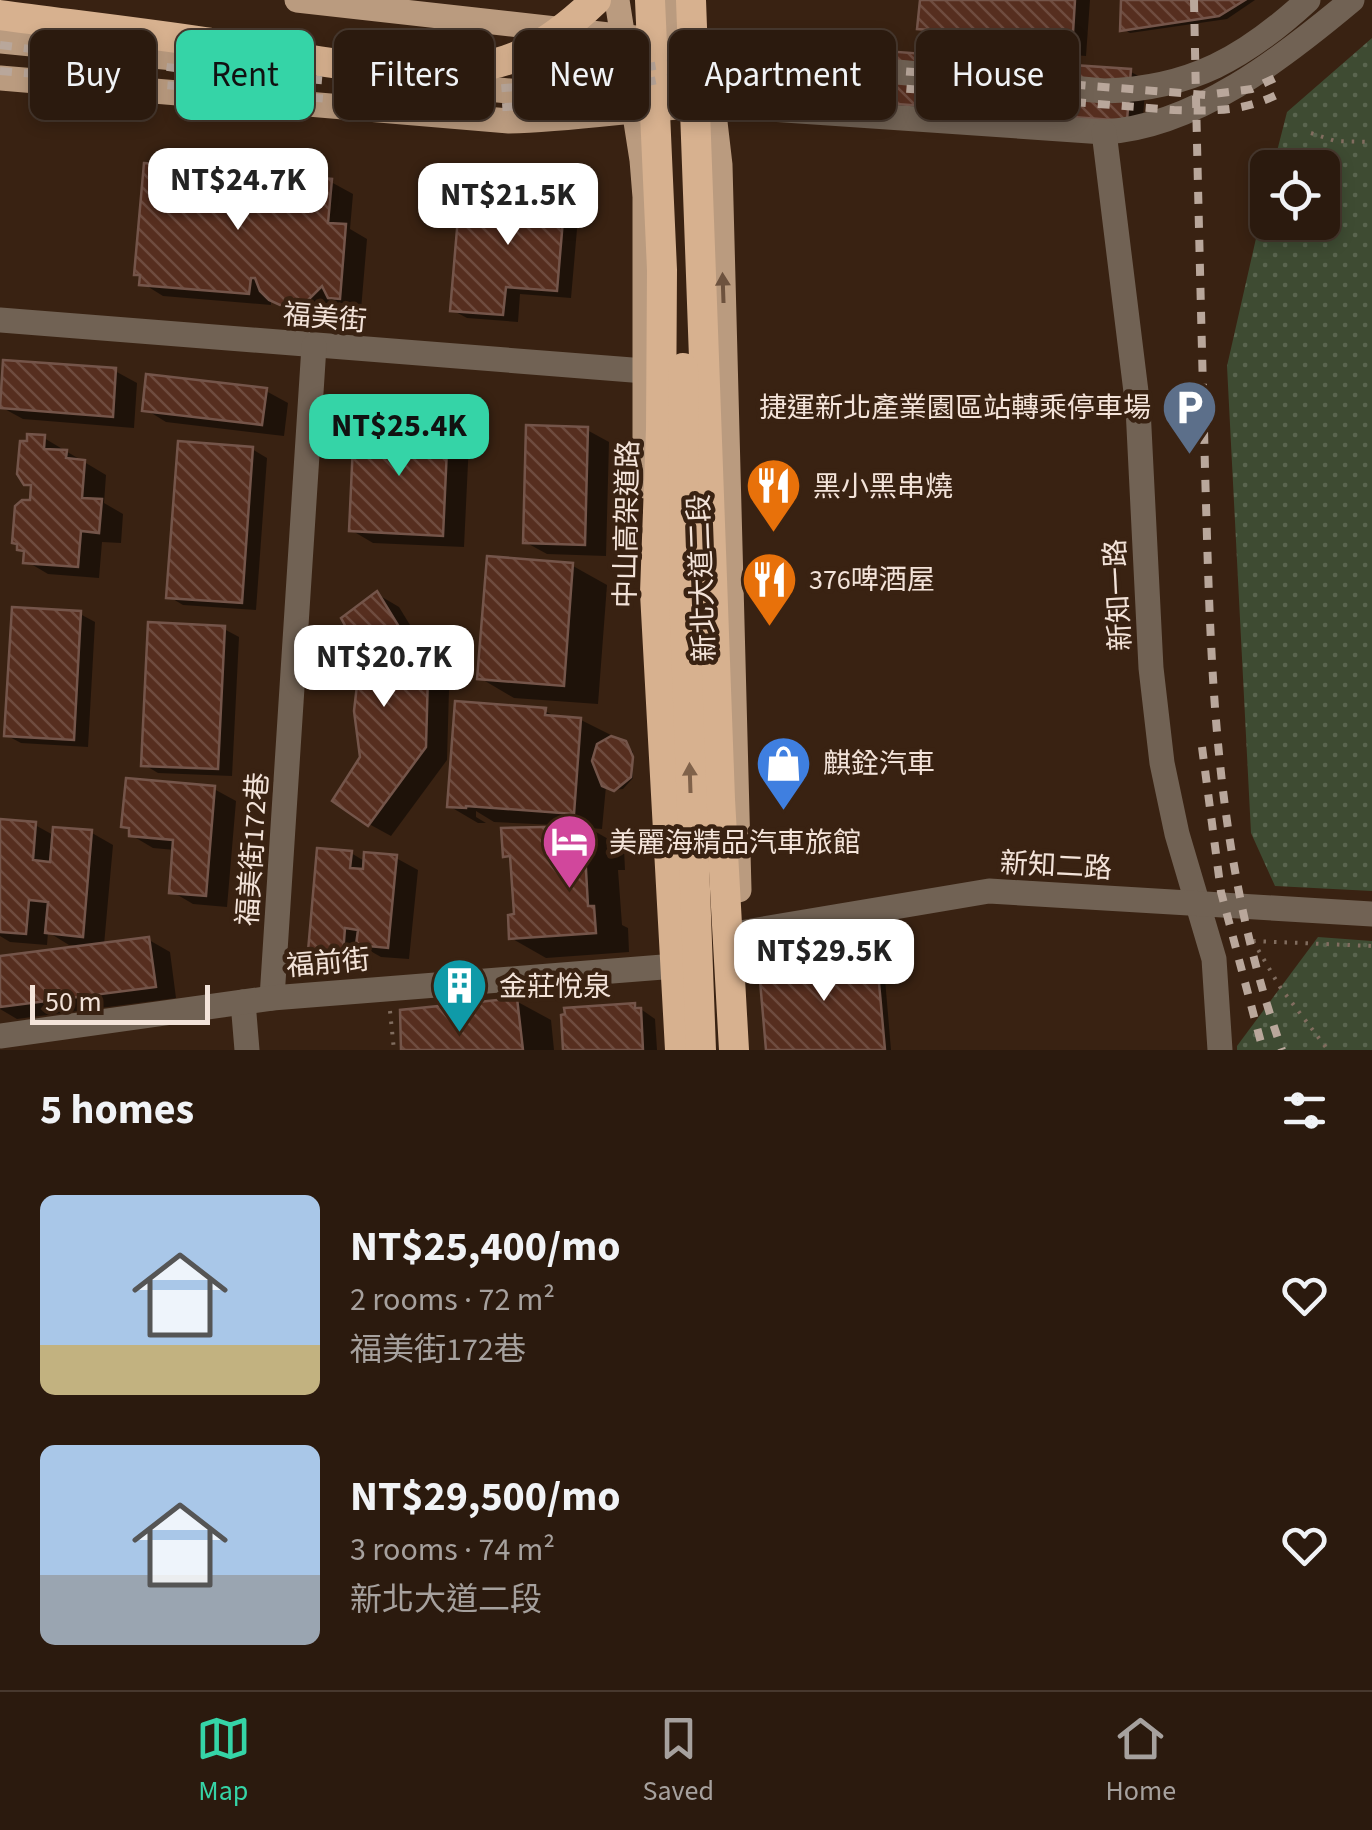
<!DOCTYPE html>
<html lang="en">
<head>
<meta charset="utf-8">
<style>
  body { margin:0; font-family:"Source Sans 3","Noto Sans TC",sans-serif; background:#37271c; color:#f1f3f6; height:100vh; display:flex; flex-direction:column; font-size:38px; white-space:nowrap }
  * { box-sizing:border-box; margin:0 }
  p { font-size:32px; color:#a6a19e }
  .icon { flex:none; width:55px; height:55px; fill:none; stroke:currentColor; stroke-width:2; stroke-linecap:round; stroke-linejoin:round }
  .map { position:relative; height:1050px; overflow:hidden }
  .details { display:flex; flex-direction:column; background:#2b1a0e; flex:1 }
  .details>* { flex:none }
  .guide { position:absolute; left:30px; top:30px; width:1312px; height:90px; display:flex; gap:20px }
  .buttons { position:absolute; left:1250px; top:150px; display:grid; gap:20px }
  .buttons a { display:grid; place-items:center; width:90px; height:90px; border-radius:15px; background:#2b1a0e; box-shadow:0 5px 15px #0003,0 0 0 2px #47382e; font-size:50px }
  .scale { position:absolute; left:30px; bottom:25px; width:180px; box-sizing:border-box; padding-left:10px; border:5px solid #f3e3d9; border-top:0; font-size:28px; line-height:35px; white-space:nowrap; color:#f3e3d9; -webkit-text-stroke:8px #392212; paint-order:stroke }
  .price { position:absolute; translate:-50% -85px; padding:0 22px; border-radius:20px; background:#fff; color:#222; font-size:32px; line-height:65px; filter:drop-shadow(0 2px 5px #0008) }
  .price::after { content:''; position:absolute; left:50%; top:60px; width:30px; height:22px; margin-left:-15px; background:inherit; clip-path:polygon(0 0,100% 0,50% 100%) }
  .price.current { background:#35d4a7; color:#111 }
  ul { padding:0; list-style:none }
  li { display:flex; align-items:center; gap:30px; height:250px; padding:0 40px }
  li span { display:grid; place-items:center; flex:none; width:280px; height:200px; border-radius:15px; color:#555 }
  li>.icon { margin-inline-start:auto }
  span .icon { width:120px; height:120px; fill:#fffc; stroke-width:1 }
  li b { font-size:42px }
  h2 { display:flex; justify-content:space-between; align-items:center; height:120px; padding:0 40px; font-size:42px }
  .chip { padding:0 35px; border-radius:15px; background:#2b1a0e; box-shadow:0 5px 15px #0003,0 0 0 2px #47382e; font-size:35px; line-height:90px }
  .chip.current { background:#35d4a7; color:#111 }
  .tabs { display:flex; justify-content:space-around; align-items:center; height:140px; border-top:2px solid #47382e; background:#2b1a0e; font-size:28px; color:#a6a19e }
  .tabs a { display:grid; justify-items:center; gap:5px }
  .tabs .current { color:#35d4a7 }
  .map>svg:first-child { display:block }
  .green { fill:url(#green-dots) }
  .shadow { fill:#0007 }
  .building { fill:url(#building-back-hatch); stroke:#74554a; stroke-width:2.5 }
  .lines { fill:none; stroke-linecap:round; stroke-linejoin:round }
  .path { stroke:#816d5f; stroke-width:4; stroke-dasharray:2.5 8; stroke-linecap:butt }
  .minor { stroke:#716254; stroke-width:25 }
  .major { stroke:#ba9b7f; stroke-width:25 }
  .highway { stroke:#d7b18f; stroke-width:30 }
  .rail { stroke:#b9a79b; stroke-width:8; stroke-dasharray:12 12; stroke-linecap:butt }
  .oneway { fill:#6d523e }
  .oneway2 { fill:#80624a }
  .labels { text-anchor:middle; stroke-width:9; stroke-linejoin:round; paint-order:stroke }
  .street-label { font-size:28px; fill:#f3e3d9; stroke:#392212 }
  .poi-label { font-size:28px; fill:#f3e3d9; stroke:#392212; text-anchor:start }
</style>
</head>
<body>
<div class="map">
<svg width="1372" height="1050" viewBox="0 0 1372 1050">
  <defs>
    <pattern id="green-dots" width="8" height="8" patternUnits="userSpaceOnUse" patternTransform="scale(2.5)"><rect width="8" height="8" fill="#3e4b32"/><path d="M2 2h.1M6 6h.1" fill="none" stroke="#5a654f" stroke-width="1.8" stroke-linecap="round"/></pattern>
    <pattern id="building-back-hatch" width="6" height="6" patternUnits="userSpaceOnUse" patternTransform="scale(2.5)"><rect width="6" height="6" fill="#562e1f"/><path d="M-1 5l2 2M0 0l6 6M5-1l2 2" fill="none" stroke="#6f4c3f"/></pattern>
  </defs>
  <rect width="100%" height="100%" fill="#392212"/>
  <g class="green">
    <path d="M 1372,38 L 1372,891 L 1275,886 L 1251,833 L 1227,366 L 1267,190 L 1268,222 L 1322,222 L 1322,168 L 1273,167 L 1287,112 Z"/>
    <path d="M 1318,937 L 1372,941 L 1372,1050 L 1237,1050 L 1237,1046 Z"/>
  </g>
  <g class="shadow">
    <path d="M 922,0 L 1090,0 L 1086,56 L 1059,54 L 1058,66 L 1131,72 L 1146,80 L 1142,128 L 833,106 L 818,97 L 1019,63 L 1021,51 L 962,47 L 947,37 L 935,36 L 920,27 Z"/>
    <path d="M 1123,0 L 1255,0 L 1227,19 L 1130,33 L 1123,29 Z"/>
    <path d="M 331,182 L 353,194 L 350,229 L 367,239 L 361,310 L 339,302 L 327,314 L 304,316 L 271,299 L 271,305 L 163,296 L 142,283 L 142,276 L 137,273 Z"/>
    <path d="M 565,186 L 580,195 L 571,298 L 520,294 L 518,322 L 467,318 L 452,310 L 511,212 Z"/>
    <path d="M 115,371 L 137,383 L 134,428 L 23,419 L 1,407 Z"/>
    <path d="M 266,391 L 288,403 L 284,436 L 166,422 L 145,409 Z"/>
    <path d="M 447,430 L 469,442 L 464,547 L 373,543 L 351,530 Z"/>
    <path d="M 587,430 L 609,442 L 606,556 L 547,554 L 525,542 Z"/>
    <path d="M 44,438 L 106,475 L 104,503 L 123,514 L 121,543 L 102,542 L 99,578 L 48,574 L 26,561 L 27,553 L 20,549 L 32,503 L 33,488 L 25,483 Z"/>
    <path d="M 252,449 L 267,458 L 256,610 L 183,605 L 168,596 Z"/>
    <path d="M 573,566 L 607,585 L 598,704 L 514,698 L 480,678 Z"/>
    <path d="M 377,594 L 399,607 L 449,689 L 447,760 L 391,836 L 369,824 L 363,758 L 368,662 Z"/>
    <path d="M 80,614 L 95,622 L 88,747 L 21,743 L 6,735 Z"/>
    <path d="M 224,629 L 239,637 L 232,776 L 158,773 L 143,764 Z"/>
    <path d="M 545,711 L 558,718 L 581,720 L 623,741 L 633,752 L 633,778 L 623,789 L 613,790 L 606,786 L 602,829 L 589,828 L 624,848 L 625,870 L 618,870 L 622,925 L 628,928 L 629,952 L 546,958 L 511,938 L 516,917 L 513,859 L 506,855 L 555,829 L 556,825 L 494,822 L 476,811 L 476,817 L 486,823 L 478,823 L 449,806 Z"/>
    <path d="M 214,789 L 236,801 L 227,907 L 193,904 L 171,891 L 175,850 L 153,848 L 131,835 L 132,830 L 124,826 Z"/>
    <path d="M 0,822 L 35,825 L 55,836 L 92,833 L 113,845 L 104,945 L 149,940 L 170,952 L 176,998 L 17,1019 L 0,1009 L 0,959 L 83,946 L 69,945 L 48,932 L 47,945 L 10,942 L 0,936 Z"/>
    <path d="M 351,853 L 366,862 L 396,858 L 418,870 L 409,959 L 381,957 L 365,948 L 364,965 L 332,962 L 310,950 Z"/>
    <path d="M 876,951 L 883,955 L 891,1050 L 769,1050 Z"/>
    <path d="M 516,1001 L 551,1020 L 554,1050 L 403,1050 Z"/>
    <path d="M 635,1005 L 655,1019 L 657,1050 L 566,1050 Z"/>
  </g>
  <g class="building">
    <path d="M 920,0 L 1075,0 L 1072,49 L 1045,47 L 1044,63 L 1131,69 L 1127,121 L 816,98 L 819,46 L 1017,61 L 1019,45 L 944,40 L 945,31 L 917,29 Z"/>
    <path d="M 1121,0 L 1245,0 L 1219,16 L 1120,31 Z"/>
    <path d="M 144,163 L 332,179 L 328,223 L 346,224 L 340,299 L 328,298 L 322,286 L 305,303 L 280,305 L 269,300 L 260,291 L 255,278 L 251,278 L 249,294 L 139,285 L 140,275 L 134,275 Z"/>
    <path d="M 511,179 L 566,184 L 557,291 L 506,287 L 503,315 L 450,311 L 459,206 L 509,210 Z"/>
    <path d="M 3,360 L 116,368 L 113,417 L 0,408 Z"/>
    <path d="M 146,374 L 267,388 L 262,425 L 142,411 Z"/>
    <path d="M 354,423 L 448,427 L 443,536 L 349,531 Z"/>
    <path d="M 526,425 L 588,427 L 585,545 L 523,543 Z"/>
    <path d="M 27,434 L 45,435 L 44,449 L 67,450 L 66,458 L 85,460 L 82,498 L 102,499 L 99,533 L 81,531 L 78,567 L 23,563 L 24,551 L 17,550 L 17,544 L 12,543 L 15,506 L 22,500 L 30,500 L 31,485 L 24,485 L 17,474 L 20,441 L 27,441 Z"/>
    <path d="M 178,441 L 253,447 L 242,603 L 166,598 Z"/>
    <path d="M 487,556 L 573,563 L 564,686 L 477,679 Z"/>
    <path d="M 377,591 L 428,674 L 426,747 L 368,826 L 332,801 L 360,757 L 354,711 L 357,685 L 365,662 L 341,618 Z"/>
    <path d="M 12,607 L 81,611 L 74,740 L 4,736 Z"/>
    <path d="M 148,622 L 225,626 L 218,769 L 141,766 Z"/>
    <path d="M 455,701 L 546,708 L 545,715 L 581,718 L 574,814 L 466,806 L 466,808 L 447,807 Z"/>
    <path d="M 611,736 L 626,741 L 633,757 L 631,777 L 614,791 L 602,786 L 592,761 L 597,744 Z"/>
    <path d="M 126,778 L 215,786 L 206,896 L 169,893 L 173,840 L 129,836 L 129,828 L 121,827 Z"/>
    <path d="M 0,819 L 36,822 L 33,860 L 50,862 L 53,827 L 92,830 L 83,937 L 45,933 L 48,902 L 29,900 L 26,934 L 0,932 Z"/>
    <path d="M 590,826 L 592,851 L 585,852 L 588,906 L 594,906 L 596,933 L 509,939 L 508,915 L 514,914 L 510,856 L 503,857 L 501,828 Z"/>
    <path d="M 317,848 L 352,851 L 350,868 L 363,869 L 364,852 L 397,855 L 388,948 L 356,945 L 358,930 L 345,928 L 343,954 L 308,951 Z"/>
    <path d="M 149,937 L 156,987 L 0,1007 L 0,956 Z"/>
    <path d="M 876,949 L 885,1050 L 766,1050 L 759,969 Z"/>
    <path d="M 517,998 L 523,1050 L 401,1050 L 400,1010 Z"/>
    <path d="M 635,1003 L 635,1008 L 641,1008 L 643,1050 L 563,1050 L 561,1015 L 565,1014 L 564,1008 Z"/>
  </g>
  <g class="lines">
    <g class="path">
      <path d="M 1311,133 L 1335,141 L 1372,142"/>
      <path d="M 1253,941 L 1280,987 L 1328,1050"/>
      <path d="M 1253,941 L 1372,946"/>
      <path d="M 390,1011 L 394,1050"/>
    </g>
    <g class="minor">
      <path d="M 701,54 L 1104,91 C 1191,89 1246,57 1308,0"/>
      <path d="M 713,105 L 1104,132 C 1195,127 1284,57 1352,0"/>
      <path d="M 1104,132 L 1138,408 L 1151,668 L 1162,763 L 1177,834 L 1214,959 L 1220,1050"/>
      <path d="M 0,320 L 645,371"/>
      <path d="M 740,933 L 989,891 L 1372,914"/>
      <path d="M 272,998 L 314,346"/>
      <path d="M 243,1002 L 247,1050"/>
      <path d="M 0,1036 L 272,998 L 663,967"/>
    </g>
    <g class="major">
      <path d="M 297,0 L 671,42 L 701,54"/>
      <path d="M 617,0 L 642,160 L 645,197 L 645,486"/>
      <path d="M 0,41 L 296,70"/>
      <path d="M 663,56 L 671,42 L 671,0"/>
      <path d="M 702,57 L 713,105 L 720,165 L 739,890"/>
      <path d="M 0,78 L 509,121 C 578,120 644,107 713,105"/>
      <path d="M 415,82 L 572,97 L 619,106"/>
    </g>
    <g class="highway">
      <path d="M 650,0 L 662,270 L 661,429 L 655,593 L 680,1050"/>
      <path d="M 691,0 L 720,799 L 734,1050"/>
      <path d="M 0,15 C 68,24 137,32 205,42 C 290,55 434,90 515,57 C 545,45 573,22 596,0"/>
      <path d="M 683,368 L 685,621 L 701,1050"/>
    </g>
    <g class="rail">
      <path d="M 1194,0 C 1197,156 1201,312 1205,469 C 1211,672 1213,855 1282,1050"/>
      <path d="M 0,45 L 175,68 L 461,92 L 559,83 L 710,56 L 1206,95 L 1252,89 L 1277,77"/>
      <path d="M 0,71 L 459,110 L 537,105 L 682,75 L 710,73 L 1174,110 C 1218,111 1243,112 1283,92"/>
      <path d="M 1202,747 L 1221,892 L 1263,1050"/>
    </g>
  </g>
  <defs><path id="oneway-solid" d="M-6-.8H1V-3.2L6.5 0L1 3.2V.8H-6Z" transform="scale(2.5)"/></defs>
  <use class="oneway" href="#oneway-solid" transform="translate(723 288) rotate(-92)"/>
  <use class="oneway2" href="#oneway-solid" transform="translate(690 778) rotate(-92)"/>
  <defs>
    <symbol id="parking-pin" viewBox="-11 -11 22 30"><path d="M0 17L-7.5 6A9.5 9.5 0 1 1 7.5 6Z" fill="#5c6f8a" stroke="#392212"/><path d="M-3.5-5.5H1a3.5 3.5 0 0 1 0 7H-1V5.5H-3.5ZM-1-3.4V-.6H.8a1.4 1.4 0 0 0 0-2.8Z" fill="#fff"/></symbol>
    <symbol id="restaurant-pin" viewBox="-11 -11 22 30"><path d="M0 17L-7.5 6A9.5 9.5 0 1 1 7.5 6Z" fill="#e8710a" stroke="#392212"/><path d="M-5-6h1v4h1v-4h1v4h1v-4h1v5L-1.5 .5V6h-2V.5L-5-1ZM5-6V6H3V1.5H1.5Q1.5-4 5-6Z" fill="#fff"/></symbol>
    <symbol id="shop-pin" viewBox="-11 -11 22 30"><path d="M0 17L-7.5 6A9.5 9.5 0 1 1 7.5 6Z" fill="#3f7fe0" stroke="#392212"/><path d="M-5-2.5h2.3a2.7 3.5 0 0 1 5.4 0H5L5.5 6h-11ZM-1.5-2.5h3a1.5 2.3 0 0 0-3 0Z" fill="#fff"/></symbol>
    <symbol id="hotel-pin" viewBox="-11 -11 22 30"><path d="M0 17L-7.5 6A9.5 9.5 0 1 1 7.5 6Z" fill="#d1479c" stroke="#392212"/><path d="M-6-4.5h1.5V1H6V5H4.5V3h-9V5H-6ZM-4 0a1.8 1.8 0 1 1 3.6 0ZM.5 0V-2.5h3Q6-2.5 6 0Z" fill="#fff"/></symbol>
    <symbol id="building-pin" viewBox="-11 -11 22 30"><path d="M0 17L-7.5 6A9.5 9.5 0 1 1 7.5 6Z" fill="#0f9aa8" stroke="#392212"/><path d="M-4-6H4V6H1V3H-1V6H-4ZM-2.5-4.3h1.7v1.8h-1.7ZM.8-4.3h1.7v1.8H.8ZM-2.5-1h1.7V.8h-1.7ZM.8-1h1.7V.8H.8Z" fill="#fff"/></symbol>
  </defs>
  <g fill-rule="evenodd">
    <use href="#parking-pin" x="1158" y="376" width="63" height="86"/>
    <use href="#restaurant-pin" x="742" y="454" width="63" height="86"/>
    <use href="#restaurant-pin" x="738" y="548" width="63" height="86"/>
    <use href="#shop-pin" x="752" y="732" width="63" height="86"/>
    <use href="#hotel-pin" x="538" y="810" width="63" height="86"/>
    <use href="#building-pin" x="428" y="954" width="63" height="86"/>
  </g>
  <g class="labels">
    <g class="street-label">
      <text transform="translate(325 317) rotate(5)" y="10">福美街</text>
      <text transform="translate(626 524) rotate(-89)" y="10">中山高架道路</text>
      <text transform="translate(701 578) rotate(-92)" y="10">新北大道二段</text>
      <text transform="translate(1117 595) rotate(-93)" y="10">新知一路</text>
      <text transform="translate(252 849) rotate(-86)" y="10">福美街172巷</text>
      <text transform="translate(1056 865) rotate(3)" y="10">新知二路</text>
      <text transform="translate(328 962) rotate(-5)" y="10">福前街</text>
    </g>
    <g class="poi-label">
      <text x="1151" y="417" text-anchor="end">捷運新北產業園區站轉乘停車場</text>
      <text x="813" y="496">黑小黑串燒</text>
      <text x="809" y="589">376啤酒屋</text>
      <text x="823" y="773">麒銓汽車</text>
      <text x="609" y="852">美麗海精品汽車旅館</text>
      <text x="499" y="996">金莊悅泉</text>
    </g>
  </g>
</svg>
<div class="buttons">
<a><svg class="icon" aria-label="locate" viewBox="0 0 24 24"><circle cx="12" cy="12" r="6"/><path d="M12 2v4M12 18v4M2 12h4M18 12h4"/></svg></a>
</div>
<div class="scale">50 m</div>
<b class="price" style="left:238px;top:233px">NT$24.7K</b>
<b class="price" style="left:508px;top:248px">NT$21.5K</b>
<b class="price current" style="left:399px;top:479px">NT$25.4K</b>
<b class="price" style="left:384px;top:710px">NT$20.7K</b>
<b class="price" style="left:824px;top:1004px">NT$29.5K</b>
<div class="guide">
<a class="chip">Buy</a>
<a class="chip current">Rent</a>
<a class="chip">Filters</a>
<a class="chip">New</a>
<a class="chip">Apartment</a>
<a class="chip">House</a>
</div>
</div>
<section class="details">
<h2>5 homes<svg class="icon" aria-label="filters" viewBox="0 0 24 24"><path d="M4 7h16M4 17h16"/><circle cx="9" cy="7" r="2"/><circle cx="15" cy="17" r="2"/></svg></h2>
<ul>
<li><span style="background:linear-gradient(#a9c7e8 75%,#c2b280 0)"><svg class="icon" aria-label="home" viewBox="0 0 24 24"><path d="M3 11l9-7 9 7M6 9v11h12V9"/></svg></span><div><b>NT$25,400/mo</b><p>2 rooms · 72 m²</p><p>福美街172巷</p></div><svg class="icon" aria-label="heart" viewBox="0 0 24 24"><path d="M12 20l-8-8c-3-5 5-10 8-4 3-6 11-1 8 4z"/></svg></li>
<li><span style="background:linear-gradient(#a9c7e8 65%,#9aa5b1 0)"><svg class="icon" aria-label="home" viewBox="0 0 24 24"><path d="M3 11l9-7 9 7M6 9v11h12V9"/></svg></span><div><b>NT$29,500/mo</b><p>3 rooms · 74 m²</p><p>新北大道二段</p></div><svg class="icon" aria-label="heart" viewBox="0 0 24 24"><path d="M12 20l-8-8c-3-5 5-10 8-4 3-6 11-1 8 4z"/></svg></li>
</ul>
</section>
<nav class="tabs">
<a class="current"><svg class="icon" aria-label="map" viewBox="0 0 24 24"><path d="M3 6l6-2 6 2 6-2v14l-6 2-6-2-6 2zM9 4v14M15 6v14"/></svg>Map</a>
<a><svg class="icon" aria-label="saved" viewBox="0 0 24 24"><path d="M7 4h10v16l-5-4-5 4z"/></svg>Saved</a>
<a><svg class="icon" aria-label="home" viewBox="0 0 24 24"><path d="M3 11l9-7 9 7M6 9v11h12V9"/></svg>Home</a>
</nav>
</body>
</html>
